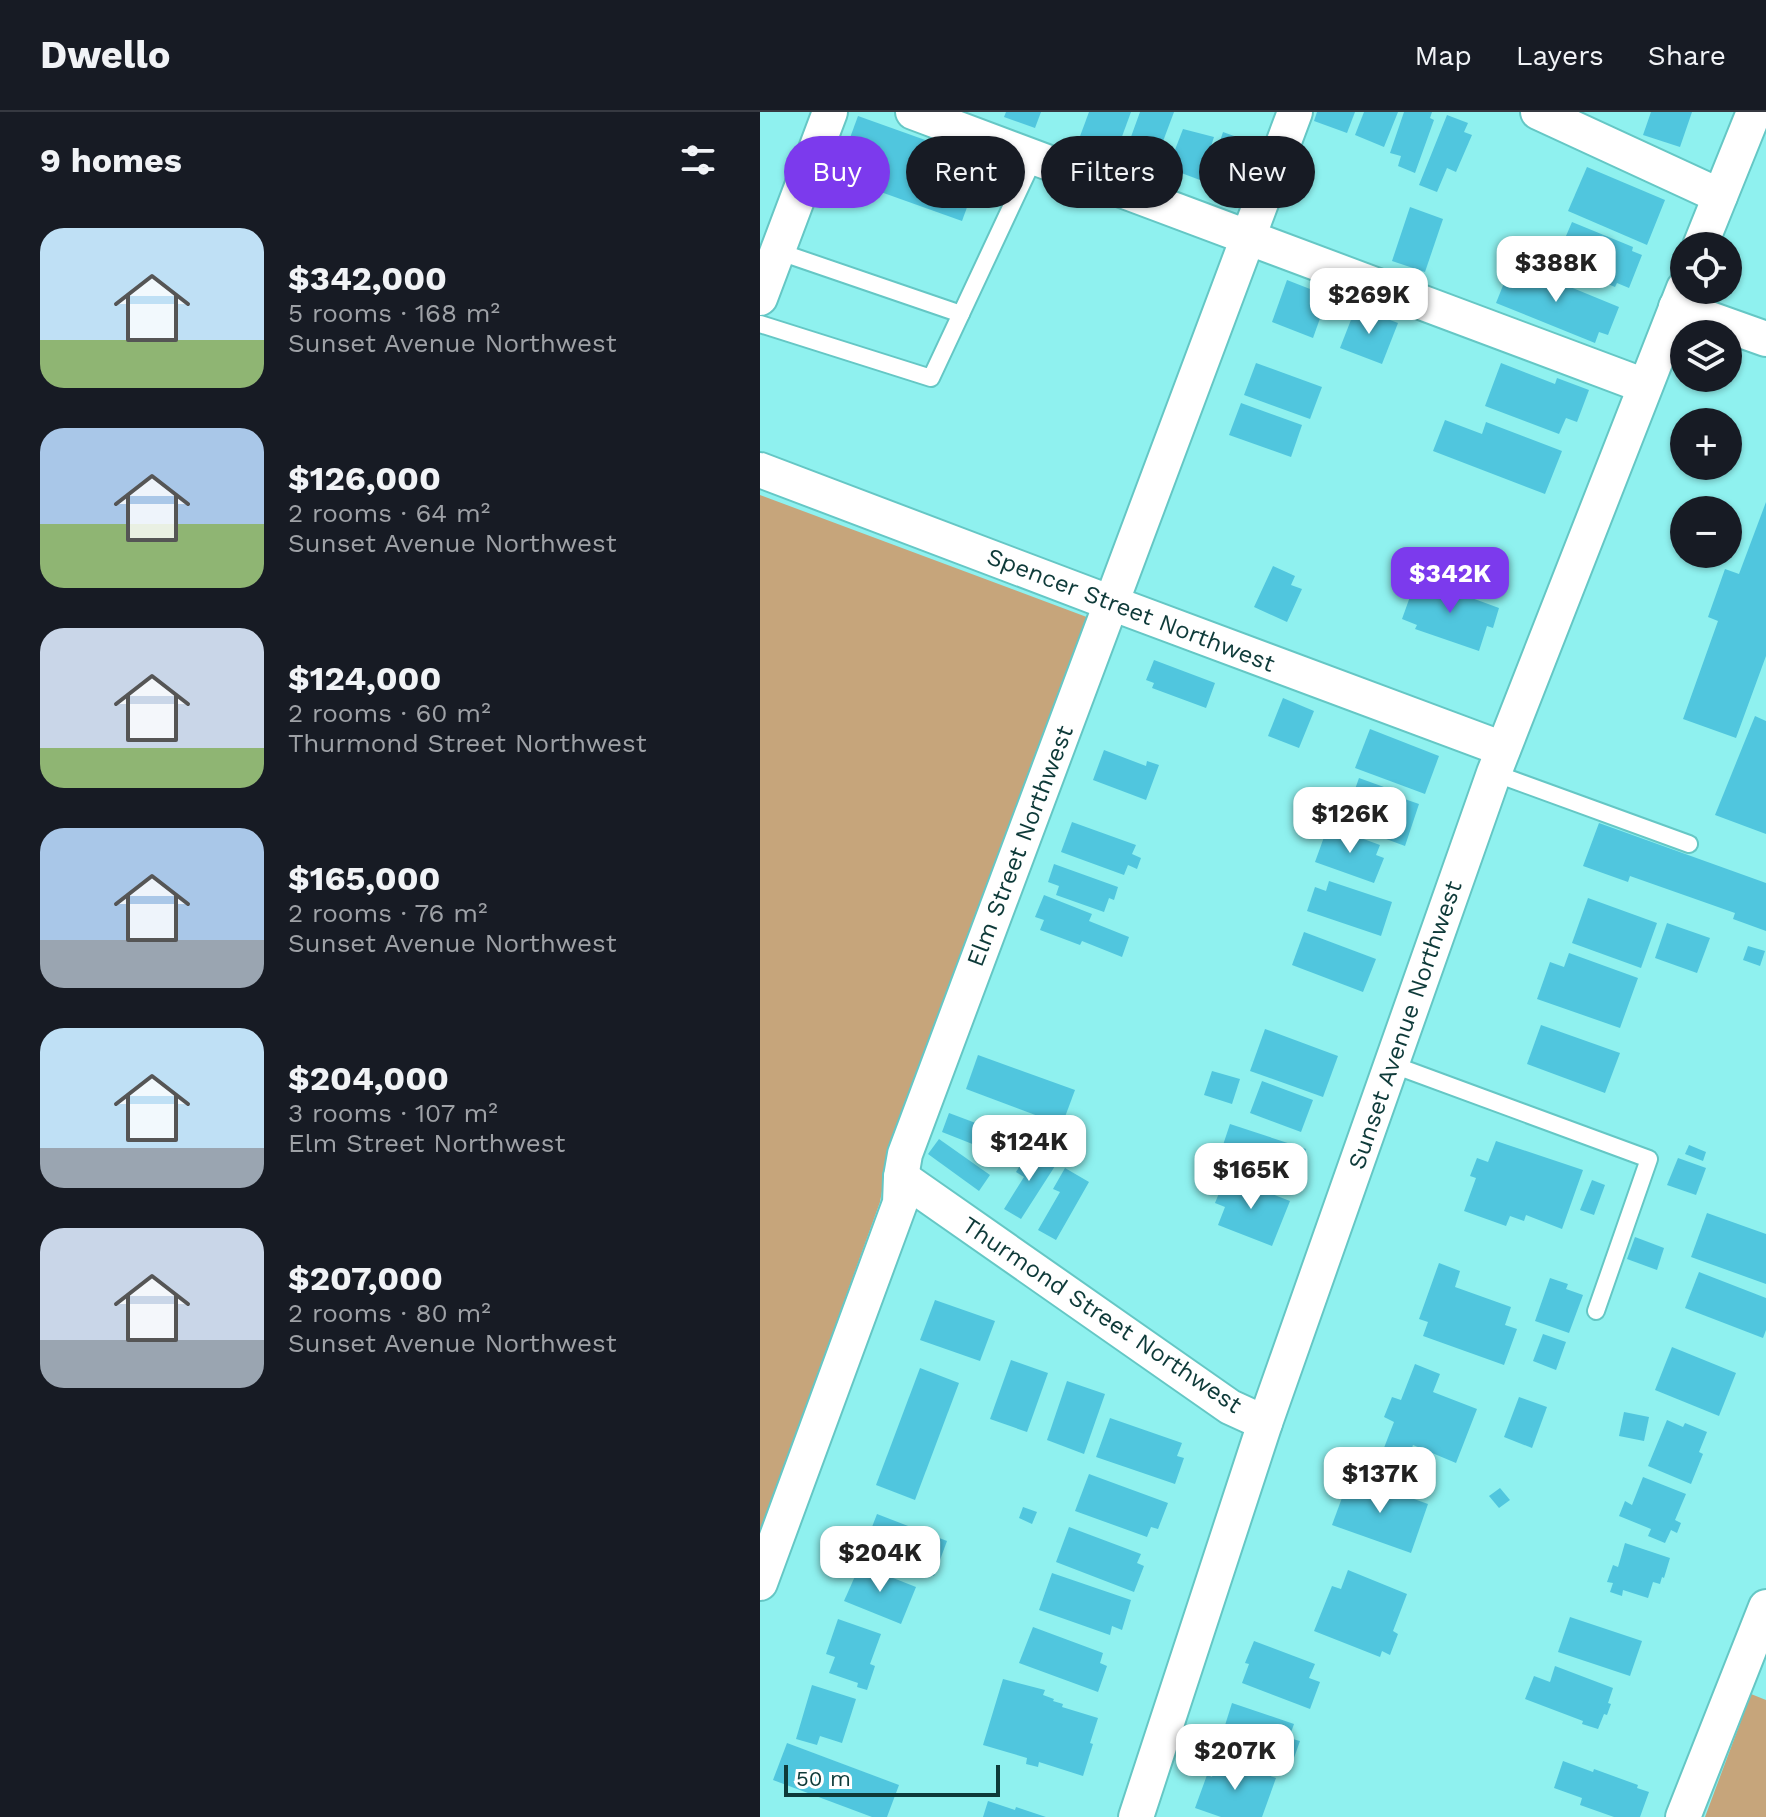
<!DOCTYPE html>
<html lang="en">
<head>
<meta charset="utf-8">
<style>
  body { margin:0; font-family:"Work Sans",sans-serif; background:#242831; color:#f1f3f6; height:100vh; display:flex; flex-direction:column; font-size:30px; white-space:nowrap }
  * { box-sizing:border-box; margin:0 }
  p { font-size:26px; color:#9ea1a6 }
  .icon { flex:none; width:44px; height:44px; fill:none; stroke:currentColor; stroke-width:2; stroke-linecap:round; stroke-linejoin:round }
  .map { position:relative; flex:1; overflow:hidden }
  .details { display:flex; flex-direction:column; background:#171b24; width:760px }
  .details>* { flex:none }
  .guide { position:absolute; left:24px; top:24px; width:760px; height:72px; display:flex; gap:16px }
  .controls { position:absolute; left:910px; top:120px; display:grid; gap:16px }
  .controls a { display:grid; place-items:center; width:72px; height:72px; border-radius:50%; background:#171b24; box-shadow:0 2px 6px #0004; font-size:40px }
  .scale { position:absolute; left:24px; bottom:20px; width:216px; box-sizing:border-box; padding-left:8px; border:4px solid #0e3a39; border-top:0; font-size:22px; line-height:28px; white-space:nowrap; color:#0e3a39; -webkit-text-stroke:6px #fff; paint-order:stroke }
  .price { position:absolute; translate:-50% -68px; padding:0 18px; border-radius:16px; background:#fff; color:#222; font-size:26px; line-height:52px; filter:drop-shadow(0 2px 4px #0008) }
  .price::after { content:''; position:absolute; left:50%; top:48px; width:24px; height:18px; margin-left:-12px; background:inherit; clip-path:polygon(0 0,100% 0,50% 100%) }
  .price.on { background:#7c3aed; color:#fff }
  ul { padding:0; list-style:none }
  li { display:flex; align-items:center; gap:24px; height:200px; padding:0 40px }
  li span { display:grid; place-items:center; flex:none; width:224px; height:160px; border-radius:24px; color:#555 }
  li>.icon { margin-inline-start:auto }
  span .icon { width:96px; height:96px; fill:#fffc; stroke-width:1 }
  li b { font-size:34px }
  h2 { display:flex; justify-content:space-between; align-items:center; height:96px; padding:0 40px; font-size:34px }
  .pill { padding:0 28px; border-radius:36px; background:#171b24; box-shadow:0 2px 6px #0004; font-size:28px; line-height:72px }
  .pill.on { background:#7c3aed; color:#fff }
  header { display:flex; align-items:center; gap:48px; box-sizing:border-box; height:112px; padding:0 40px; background:#171b24; border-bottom:2px solid #363941 }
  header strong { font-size:38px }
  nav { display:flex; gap:44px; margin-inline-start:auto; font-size:28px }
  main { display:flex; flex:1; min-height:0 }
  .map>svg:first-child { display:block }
  .green { fill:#c6a57b }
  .building { fill:#50c6de }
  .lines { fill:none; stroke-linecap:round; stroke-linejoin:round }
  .lane-casing { stroke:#65c7c5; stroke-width:20 }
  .street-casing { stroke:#65c7c5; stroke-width:38 }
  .lane { stroke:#fff; stroke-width:16 }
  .street { stroke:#fff; stroke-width:34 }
  .labels { text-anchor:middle; stroke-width:6; stroke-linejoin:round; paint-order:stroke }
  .street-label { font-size:24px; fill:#0e3a39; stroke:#fff }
</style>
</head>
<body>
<header>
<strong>Dwello</strong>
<nav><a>Map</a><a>Layers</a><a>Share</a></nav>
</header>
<main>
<section class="details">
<h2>9 homes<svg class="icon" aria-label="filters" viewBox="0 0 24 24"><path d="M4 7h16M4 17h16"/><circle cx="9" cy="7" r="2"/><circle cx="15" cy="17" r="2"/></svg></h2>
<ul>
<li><span style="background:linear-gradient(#bfe0f5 70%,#8fb573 0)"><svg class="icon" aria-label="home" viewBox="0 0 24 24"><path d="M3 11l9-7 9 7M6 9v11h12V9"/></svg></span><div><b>$342,000</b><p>5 rooms · 168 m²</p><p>Sunset Avenue Northwest</p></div></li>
<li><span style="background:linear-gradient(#a9c7e8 60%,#8fb573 0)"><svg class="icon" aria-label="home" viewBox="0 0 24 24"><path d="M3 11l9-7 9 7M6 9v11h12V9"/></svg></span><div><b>$126,000</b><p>2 rooms · 64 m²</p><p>Sunset Avenue Northwest</p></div></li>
<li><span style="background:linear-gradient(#c9d6e8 75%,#8fb573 0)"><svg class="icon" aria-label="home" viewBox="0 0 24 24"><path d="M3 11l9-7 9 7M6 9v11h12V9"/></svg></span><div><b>$124,000</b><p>2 rooms · 60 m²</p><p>Thurmond Street Northwest</p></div></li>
<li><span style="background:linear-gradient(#a9c7e8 70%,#9aa5b1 0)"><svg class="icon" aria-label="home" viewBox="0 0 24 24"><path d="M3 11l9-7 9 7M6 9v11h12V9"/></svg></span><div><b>$165,000</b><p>2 rooms · 76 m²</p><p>Sunset Avenue Northwest</p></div></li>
<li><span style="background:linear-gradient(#bfe0f5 75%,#9aa5b1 0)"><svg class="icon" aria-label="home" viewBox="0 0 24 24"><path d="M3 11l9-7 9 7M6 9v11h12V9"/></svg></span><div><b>$204,000</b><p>3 rooms · 107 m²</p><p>Elm Street Northwest</p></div></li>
<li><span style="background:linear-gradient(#c9d6e8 70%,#9aa5b1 0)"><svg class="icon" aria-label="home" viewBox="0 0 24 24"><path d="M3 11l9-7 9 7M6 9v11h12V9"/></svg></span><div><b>$207,000</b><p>2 rooms · 80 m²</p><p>Sunset Avenue Northwest</p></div></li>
</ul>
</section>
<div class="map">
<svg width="1006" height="1705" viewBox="0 0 1006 1705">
  <rect width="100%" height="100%" fill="#8ff1ef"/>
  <g class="green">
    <path d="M 0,383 L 332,507 L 131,1030 L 120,1090 L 0,1422 Z"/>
    <path d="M 991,1582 L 1006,1588 L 1006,1705 L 945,1705 Z"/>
  </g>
  <g class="building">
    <path d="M 246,0 L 281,0 L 275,16 L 244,5 Z"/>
    <path d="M 329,0 L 371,0 L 353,49 L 316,35 Z"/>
    <path d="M 380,0 L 414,0 L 396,48 L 388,45 L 386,52 L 364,44 Z"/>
    <path d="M 557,0 L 595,0 L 587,21 L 554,9 Z"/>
    <path d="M 604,0 L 638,0 L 624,35 L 595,23 Z"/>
    <path d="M 644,0 L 672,0 L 670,6 L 674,8 L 655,61 L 638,54 L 641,44 L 630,41 Z"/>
    <path d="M 891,0 L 932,0 L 920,35 L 883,23 Z"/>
    <path d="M 687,3 L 708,11 L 704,20 L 712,23 L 696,60 L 687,56 L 677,80 L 659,73 Z"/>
    <path d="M 98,4 L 224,49 L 202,109 L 76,64 Z"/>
    <path d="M 423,17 L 454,25 L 440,68 L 408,56 Z"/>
    <path d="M 463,20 L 499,33 L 481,86 L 471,82 L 470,86 L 444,77 Z"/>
    <path d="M 827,55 L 905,88 L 887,133 L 808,99 Z"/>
    <path d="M 650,95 L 683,107 L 665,160 L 632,149 Z"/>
    <path d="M 812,110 L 873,135 L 872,139 L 882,143 L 869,176 L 857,171 L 855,175 L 812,157 L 814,152 L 797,145 Z"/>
    <path d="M 752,151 L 859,195 L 848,223 L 839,220 L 835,231 L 736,191 Z"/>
    <path d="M 527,168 L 568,184 L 553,226 L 512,210 Z"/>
    <path d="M 596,195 L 638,211 L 622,252 L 580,236 Z"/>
    <path d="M 496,251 L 562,275 L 550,307 L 484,283 Z"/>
    <path d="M 741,251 L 795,272 L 797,266 L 829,278 L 817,310 L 806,306 L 799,322 L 725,294 Z"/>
    <path d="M 481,291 L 542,313 L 531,345 L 469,323 Z"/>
    <path d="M 685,308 L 722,322 L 726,310 L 802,339 L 785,382 L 673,339 Z"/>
    <path d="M 1006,390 L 1006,544 L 976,626 L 923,607 L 958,509 L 948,505 L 965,457 L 979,462 Z"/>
    <path d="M 513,454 L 535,464 L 531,473 L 542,477 L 527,510 L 494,495 Z"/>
    <path d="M 656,468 L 689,480 L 691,474 L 710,481 L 709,485 L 739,496 L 733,516 L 727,514 L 719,539 L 655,517 L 657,513 L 642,507 Z"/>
    <path d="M 394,548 L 455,571 L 446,596 L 392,576 L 394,571 L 386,568 Z"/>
    <path d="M 523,586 L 554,599 L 539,636 L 508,624 Z"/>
    <path d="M 995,604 L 1006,609 L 1006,722 L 955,703 Z"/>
    <path d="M 610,617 L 679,644 L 665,682 L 595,656 Z"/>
    <path d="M 344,638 L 386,654 L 387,649 L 399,653 L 386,688 L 333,668 Z"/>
    <path d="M 599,666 L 635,679 L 633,683 L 659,692 L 645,734 L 583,711 Z"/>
    <path d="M 312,710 L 376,733 L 372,742 L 381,746 L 377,757 L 368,753 L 364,763 L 301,740 Z"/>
    <path d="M 839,711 L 1006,771 L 1006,819 L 973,807 L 975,801 L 870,764 L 868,770 L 823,754 Z"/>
    <path d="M 568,714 L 620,733 L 616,743 L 624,746 L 614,771 L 555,750 Z"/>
    <path d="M 294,752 L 358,775 L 354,788 L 349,786 L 344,800 L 296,783 L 299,774 L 288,770 Z"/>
    <path d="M 569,769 L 632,790 L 621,824 L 547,799 L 555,775 L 566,779 Z"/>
    <path d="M 284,783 L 332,802 L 329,809 L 369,825 L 362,845 L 322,829 L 320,833 L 280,818 L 284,808 L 275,805 Z"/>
    <path d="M 828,786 L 897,811 L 881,856 L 812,831 Z"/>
    <path d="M 907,811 L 950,826 L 937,861 L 895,846 Z"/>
    <path d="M 544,820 L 616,847 L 603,880 L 532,853 Z"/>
    <path d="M 988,834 L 1005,839 L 1000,854 L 983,848 Z"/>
    <path d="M 809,841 L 878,866 L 860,916 L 777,887 L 790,850 L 804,855 Z"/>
    <path d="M 781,913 L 860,941 L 845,981 L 767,952 Z"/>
    <path d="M 505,917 L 578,944 L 563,985 L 490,959 Z"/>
    <path d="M 218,943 L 315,978 L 302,1013 L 206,977 Z"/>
    <path d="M 452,959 L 480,967 L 472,992 L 444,983 Z"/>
    <path d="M 502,969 L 553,988 L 541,1020 L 490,1001 Z"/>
    <path d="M 189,1001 L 245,1022 L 235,1048 L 217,1042 L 220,1035 L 182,1020 Z"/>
    <path d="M 470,1012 L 546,1037 L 532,1079 L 456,1054 Z"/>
    <path d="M 179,1027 L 230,1063 L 219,1079 L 168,1042 Z"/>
    <path d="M 736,1029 L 823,1058 L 802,1117 L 766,1103 L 764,1109 L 750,1104 L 746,1114 L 704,1099 L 716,1066 L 710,1064 L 717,1046 L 728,1050 Z"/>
    <path d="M 929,1033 L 946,1040 L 943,1049 L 925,1042 Z"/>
    <path d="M 270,1038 L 295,1054 L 261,1107 L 244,1097 L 264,1065 L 256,1060 Z"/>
    <path d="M 918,1046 L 946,1056 L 936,1083 L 907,1073 Z"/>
    <path d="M 305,1056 L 329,1070 L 296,1128 L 278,1118 L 300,1080 L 293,1077 Z"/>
    <path d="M 466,1064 L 530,1089 L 512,1134 L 458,1113 L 465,1095 L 455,1091 Z"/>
    <path d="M 832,1068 L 845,1073 L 834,1103 L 820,1098 Z"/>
    <path d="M 947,1101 L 1006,1122 L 1006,1172 L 931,1145 Z"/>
    <path d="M 875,1125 L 904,1136 L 897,1158 L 867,1147 Z"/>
    <path d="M 679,1151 L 700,1159 L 695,1175 L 751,1195 L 745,1213 L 757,1217 L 744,1253 L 663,1224 L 668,1210 L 659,1207 Z"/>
    <path d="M 939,1160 L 1006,1186 L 1006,1218 L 1003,1226 L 925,1196 Z"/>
    <path d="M 790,1166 L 808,1172 L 806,1177 L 823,1183 L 809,1221 L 775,1209 Z"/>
    <path d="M 175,1188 L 235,1209 L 220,1249 L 160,1228 Z"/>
    <path d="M 783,1222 L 806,1230 L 796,1258 L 773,1249 Z"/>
    <path d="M 912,1235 L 976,1261 L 959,1304 L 895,1278 Z"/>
    <path d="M 251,1248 L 288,1261 L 267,1320 L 230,1307 Z"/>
    <path d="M 655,1252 L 680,1262 L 673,1280 L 717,1297 L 696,1351 L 653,1333 L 647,1350 L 622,1341 L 634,1310 L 624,1305 L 632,1285 L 641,1288 Z"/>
    <path d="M 160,1256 L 199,1271 L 155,1388 L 116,1373 Z"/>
    <path d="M 307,1269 L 345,1282 L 324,1342 L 287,1328 Z"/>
    <path d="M 759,1285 L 787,1295 L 772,1336 L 744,1325 Z"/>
    <path d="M 864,1300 L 889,1305 L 884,1329 L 859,1324 Z"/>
    <path d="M 350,1306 L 422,1331 L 417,1344 L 424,1346 L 415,1372 L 336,1345 Z"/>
    <path d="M 907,1308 L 923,1315 L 925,1311 L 947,1320 L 939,1340 L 943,1342 L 931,1372 L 888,1354 Z"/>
    <path d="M 329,1362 L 408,1391 L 398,1417 L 391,1415 L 387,1425 L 315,1399 Z"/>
    <path d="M 590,1364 L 668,1392 L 651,1441 L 572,1413 Z"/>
    <path d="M 883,1365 L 926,1382 L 915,1408 L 921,1411 L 917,1421 L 911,1418 L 905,1431 L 888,1424 L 891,1417 L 859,1404 L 865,1389 L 872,1393 Z"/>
    <path d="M 740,1376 L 750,1388 L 739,1396 L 729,1384 Z"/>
    <path d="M 263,1395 L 277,1400 L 272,1412 L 259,1406 Z"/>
    <path d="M 117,1402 L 187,1429 L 174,1464 L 110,1439 L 113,1431 L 107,1428 Z"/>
    <path d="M 309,1415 L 381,1442 L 377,1451 L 384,1454 L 374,1480 L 296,1450 Z"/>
    <path d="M 865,1431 L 910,1446 L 904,1466 L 902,1465 L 900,1472 L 893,1470 L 888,1486 L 863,1478 L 862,1484 L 850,1480 L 853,1471 L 847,1470 L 853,1453 L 858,1455 Z"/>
    <path d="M 100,1453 L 156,1475 L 141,1512 L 84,1489 Z"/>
    <path d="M 588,1458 L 647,1482 L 633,1519 L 638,1522 L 630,1543 L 622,1539 L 620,1545 L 554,1519 L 572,1474 L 581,1477 Z"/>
    <path d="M 292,1461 L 371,1488 L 362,1518 L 352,1514 L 350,1523 L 279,1498 Z"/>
    <path d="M 810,1505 L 882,1529 L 870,1564 L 798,1540 Z"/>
    <path d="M 78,1507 L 121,1522 L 110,1552 L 115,1554 L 107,1578 L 97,1575 L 98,1571 L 69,1561 L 75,1545 L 66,1542 Z"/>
    <path d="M 273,1515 L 343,1541 L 340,1551 L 347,1554 L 338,1580 L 259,1551 Z"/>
    <path d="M 494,1529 L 555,1552 L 549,1566 L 560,1570 L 550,1597 L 482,1571 L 489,1552 L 485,1551 Z"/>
    <path d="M 795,1554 L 853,1576 L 848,1591 L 851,1592 L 847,1603 L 844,1602 L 838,1617 L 822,1612 L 823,1609 L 765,1587 L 774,1564 L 790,1570 Z"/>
    <path d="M 243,1567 L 285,1578 L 283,1583 L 294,1587 L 293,1589 L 303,1592 L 302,1595 L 338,1606 L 330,1631 L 333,1632 L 323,1664 L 279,1650 L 278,1655 L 266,1652 L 267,1646 L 223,1633 Z"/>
    <path d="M 52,1573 L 96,1587 L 82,1631 L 60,1624 L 57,1633 L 36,1627 Z"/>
    <path d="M 472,1591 L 534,1612 L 529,1626 L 540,1629 L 530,1657 L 474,1638 L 476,1631 L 461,1626 Z"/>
    <path d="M 27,1631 L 139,1673 L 127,1705 L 112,1705 L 13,1668 Z"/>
    <path d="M 459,1646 L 516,1666 L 502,1705 L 461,1705 L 435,1696 L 447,1663 L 452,1665 Z"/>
    <path d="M 803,1649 L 833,1660 L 834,1657 L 878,1673 L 877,1676 L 889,1680 L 880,1705 L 854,1705 L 820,1693 L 822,1686 L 794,1676 Z"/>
    <path d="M 228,1689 L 255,1698 L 256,1695 L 286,1705 L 223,1705 Z"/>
  </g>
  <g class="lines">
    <defs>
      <g id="lane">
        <path d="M 17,139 L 201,202"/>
        <path d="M 0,212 L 171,266 L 274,46"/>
        <path d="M 734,661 L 929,732"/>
        <path d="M 631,952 L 889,1047 L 836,1199"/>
      </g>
      <g id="street">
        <path d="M 153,0 L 885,274"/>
        <path d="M 778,0 L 960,84"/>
        <path d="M 940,134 L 994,0"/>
        <path d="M 0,186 L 70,0"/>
        <path d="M 916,195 L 1006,227"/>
        <path d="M 0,358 L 338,486 L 743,637"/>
        <path d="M 141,1065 L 470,1295 L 505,1311"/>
        <path d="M 0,1471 L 140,1091 L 141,1065 L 145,1042 L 535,0"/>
        <path d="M 376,1705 L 505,1311 L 734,661 L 924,176"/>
        <path d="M 923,1705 L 1006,1495"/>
      </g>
    </defs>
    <use href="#lane" class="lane-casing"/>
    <use href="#street" class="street-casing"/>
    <use href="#lane" class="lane"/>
    <use href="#street" class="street"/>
  </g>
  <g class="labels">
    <g class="street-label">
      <text transform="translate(371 498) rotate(21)" y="8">Spencer Street Northwest</text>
      <text transform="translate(260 734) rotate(-69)" y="8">Elm Street Northwest</text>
      <text transform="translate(645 913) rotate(-71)" y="8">Sunset Avenue Northwest</text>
      <text transform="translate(342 1203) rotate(34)" y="8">Thurmond Street Northwest</text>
    </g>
  </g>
</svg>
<div class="controls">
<a><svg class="icon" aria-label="locate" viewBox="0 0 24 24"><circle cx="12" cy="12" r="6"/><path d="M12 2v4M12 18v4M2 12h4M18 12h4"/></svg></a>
<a><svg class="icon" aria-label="layers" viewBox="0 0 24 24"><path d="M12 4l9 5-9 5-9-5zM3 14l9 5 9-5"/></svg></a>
<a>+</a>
<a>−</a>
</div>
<div class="scale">50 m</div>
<b class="price" style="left:796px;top:192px">$388K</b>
<b class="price" style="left:609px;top:224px">$269K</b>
<b class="price on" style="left:690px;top:503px">$342K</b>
<b class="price" style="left:590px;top:743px">$126K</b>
<b class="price" style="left:269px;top:1071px">$124K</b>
<b class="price" style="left:491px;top:1099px">$165K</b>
<b class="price" style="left:620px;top:1403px">$137K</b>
<b class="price" style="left:120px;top:1482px">$204K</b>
<b class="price" style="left:475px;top:1680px">$207K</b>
<div class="guide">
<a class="pill on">Buy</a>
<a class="pill">Rent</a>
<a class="pill">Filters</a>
<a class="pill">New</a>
</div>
</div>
</main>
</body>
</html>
